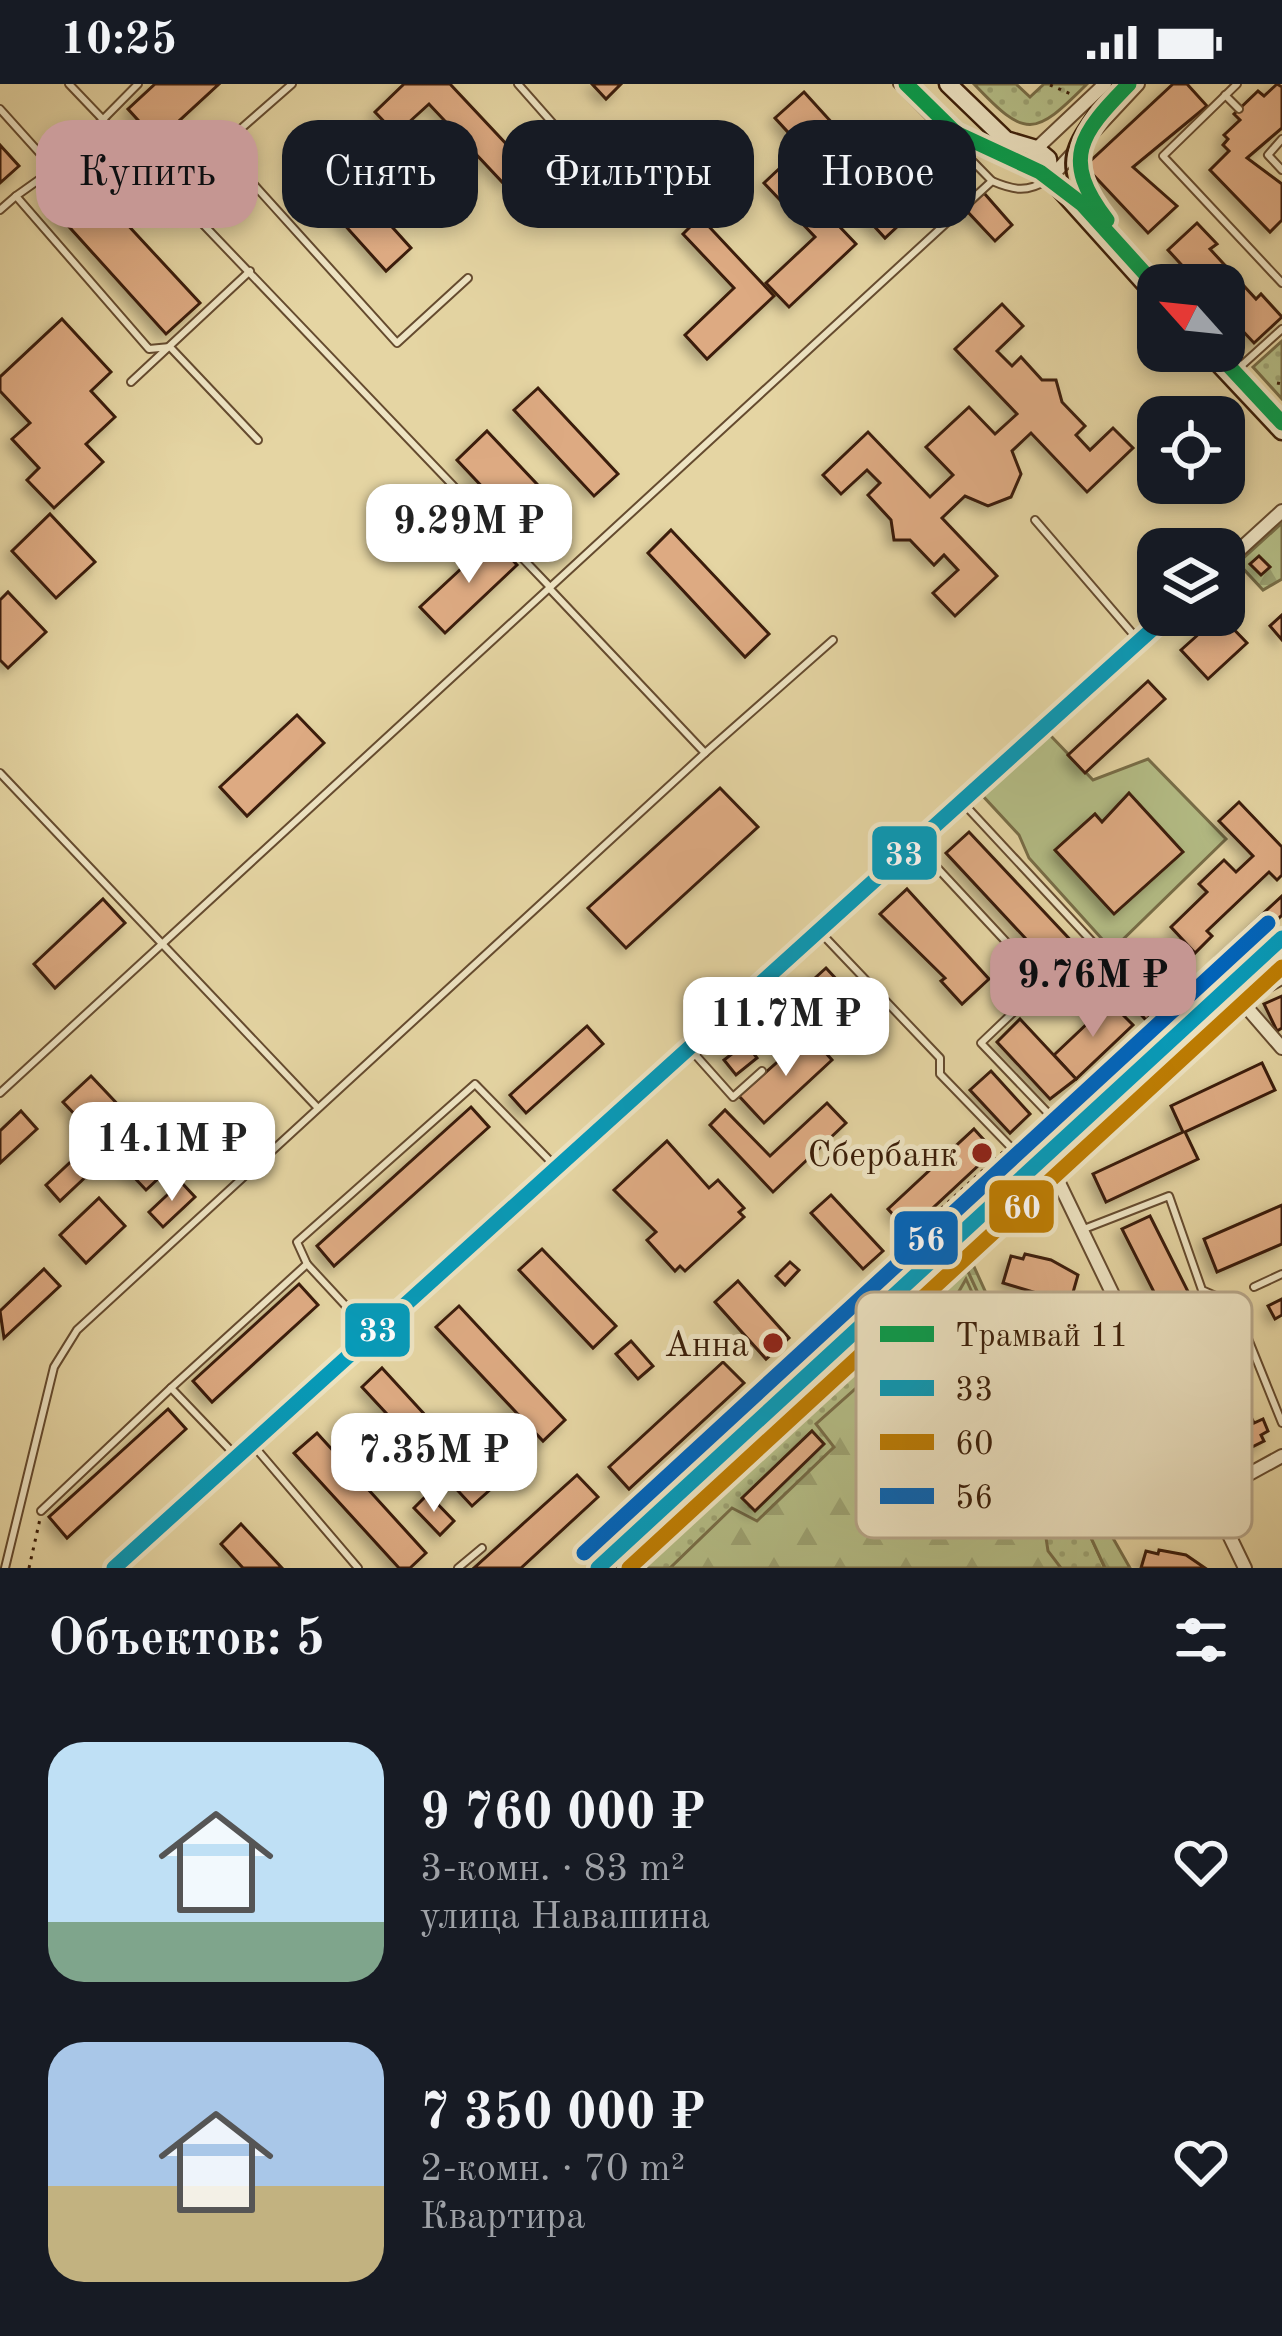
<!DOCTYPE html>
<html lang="ru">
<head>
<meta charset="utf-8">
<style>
  body { margin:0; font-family:"Old Standard TT",serif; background:#20242c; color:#f1f3f6; height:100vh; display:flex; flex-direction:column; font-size:45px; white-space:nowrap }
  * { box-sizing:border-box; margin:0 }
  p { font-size:39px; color:#9ea1a6 }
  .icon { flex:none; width:66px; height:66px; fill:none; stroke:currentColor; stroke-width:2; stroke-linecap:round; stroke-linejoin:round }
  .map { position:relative; height:1484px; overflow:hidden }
  .panel { display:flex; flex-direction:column; background:#171b24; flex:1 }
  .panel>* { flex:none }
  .hud { position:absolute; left:36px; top:36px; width:1212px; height:108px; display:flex; gap:24px }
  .needle { width:78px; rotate:297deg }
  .controls { position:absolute; left:1137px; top:180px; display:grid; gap:24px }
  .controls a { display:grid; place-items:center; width:108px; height:108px; border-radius:24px; background:#171b24; box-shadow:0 6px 18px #0003; font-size:60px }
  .price { position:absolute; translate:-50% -102px; padding:0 27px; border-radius:24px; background:#fff; color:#222; font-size:39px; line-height:78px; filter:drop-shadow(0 3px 6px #0008) }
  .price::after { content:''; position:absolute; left:50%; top:72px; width:36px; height:27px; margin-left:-18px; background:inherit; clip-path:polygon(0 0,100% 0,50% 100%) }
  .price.selected { background:#c59692; color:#111 }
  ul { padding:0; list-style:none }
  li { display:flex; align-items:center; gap:36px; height:300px; padding:0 48px }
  li span { display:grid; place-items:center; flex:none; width:336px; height:240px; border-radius:36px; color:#555 }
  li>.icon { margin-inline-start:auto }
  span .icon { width:144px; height:144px; fill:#fffc; stroke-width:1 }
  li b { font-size:51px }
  h2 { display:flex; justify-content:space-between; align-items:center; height:144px; padding:0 48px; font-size:51px }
  .pill { padding:0 42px; border-radius:36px; background:#171b24; box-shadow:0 6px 18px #0003; font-size:42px; line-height:108px }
  .pill.selected { background:#c59692; color:#111 }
  .status { display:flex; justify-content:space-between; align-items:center; height:84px; padding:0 60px; background:#171b24; direction:ltr }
  .status svg { height:33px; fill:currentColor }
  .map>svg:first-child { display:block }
  .green { fill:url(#green-dots); stroke:#776d47; stroke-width:3 }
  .forest { fill:url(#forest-firs); stroke:#776d47; stroke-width:3 }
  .pitch { fill:#b4bd86; stroke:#776d47; stroke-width:3 }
  .building { fill:#ddaa82; stroke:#3a1d08; stroke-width:3; filter:url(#shadow) }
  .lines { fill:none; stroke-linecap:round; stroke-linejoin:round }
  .service-casing { stroke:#654b2f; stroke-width:10 }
  .minor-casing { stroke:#654b2f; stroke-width:16 }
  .secondary-casing { stroke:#3a1d08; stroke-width:21 }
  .path { stroke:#3a1d08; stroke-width:3; stroke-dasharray:3 6; stroke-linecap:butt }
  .service { stroke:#eee4c3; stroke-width:6 }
  .minor { stroke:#eee4c3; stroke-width:12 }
  .secondary { stroke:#eee4c3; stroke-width:16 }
  .tram { stroke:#3a1d08; stroke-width:3 }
  .bus-1-casing { stroke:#eee4c3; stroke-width:24 }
  .bus-2-casing { stroke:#eee4c3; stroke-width:24 }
  .bus-3-casing { stroke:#eee4c3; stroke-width:24 }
  .bus-1 { stroke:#069bba; stroke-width:15 }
  .bus-2 { stroke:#be7d02; stroke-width:15 }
  .bus-3 { stroke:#0065bd; stroke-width:15 }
  .tram-1-casing { stroke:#eee4c3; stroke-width:24 }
  .tram-1 { stroke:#039f4d; stroke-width:15 }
  .poi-dot { fill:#8f2418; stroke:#eee4c3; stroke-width:4.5 }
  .labels { text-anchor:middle; stroke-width:10; stroke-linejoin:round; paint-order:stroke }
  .poi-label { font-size:36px; fill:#3a1d08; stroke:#eee4c3; text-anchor:end }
  .key { fill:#eee4c3; stroke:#b8a88b; stroke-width:3 }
  .key-label { font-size:33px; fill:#3a1d08 }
  .line-badge { stroke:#eee4c3; stroke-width:4.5 }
  .badge-label { font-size:33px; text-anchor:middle; font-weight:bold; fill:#fff }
</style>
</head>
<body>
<div class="status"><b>10:25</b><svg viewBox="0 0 49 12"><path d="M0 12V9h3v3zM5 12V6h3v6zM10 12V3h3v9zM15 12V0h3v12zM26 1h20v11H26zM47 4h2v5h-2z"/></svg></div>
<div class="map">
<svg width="1282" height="1484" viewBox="0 0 1282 1484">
  <defs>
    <pattern id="green-dots" width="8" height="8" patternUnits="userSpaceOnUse" patternTransform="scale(3)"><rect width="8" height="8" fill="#b4bd86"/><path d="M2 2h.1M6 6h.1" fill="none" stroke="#9ca272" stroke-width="1.8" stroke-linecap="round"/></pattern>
    <pattern id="forest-firs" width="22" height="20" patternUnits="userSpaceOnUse" patternTransform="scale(3)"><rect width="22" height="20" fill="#b4bd86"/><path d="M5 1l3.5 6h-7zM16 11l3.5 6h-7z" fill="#9ca272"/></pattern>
    <filter id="shadow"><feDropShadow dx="-5.5" dy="5.5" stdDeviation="6" flood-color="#0004"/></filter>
  </defs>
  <rect width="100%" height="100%" fill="#e5d5a3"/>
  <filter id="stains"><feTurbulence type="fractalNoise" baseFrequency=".00167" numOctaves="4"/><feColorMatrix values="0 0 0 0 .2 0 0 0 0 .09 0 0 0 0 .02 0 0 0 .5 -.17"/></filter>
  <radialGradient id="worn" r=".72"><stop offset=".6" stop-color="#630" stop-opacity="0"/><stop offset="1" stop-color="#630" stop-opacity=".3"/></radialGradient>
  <g class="green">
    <path d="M 974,0 L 1016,0 L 1030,13 L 1044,0 L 1087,0 C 1034,53 1026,55 974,0 Z"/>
    <path d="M 1282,257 L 1282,315 L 1253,283 Z"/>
    <path d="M 1003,1072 L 1010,1080 L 945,1139 L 938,1131 Z"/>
    <path d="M 965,1160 L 971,1176 L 966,1183 L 1105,1484 L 611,1484 Z"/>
  </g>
  <g class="forest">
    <path d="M 1282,439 L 1282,495 L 1263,506 L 1238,479 Z"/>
    <path d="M 971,1176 L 1035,1317 L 1130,1484 L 1105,1484 L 966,1183 Z"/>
    <path d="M 966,1195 L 1049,1378 L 1040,1414 L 1048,1467 L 1061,1484 L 670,1484 L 732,1424 L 757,1437 L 834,1363 L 816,1340 L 919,1248 L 933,1258 L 969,1227 L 958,1209 Z"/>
  </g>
  <path class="pitch" d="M 1050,651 L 1093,696 L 1148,675 L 1226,755 L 1112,866 L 1029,774 L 1019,751 L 982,711 Z"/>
  <g class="building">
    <path d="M 155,0 L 219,0 L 157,57 L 128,25 Z"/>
    <path d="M 404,0 L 450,0 L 525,80 L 504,100 L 429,20 L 396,50 L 375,28 Z"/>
    <path d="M 592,0 L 621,0 L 606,15 Z"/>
    <path d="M 1173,0 L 1187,0 L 1207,22 L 1133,83 L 1177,122 L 1148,149 L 1085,82 Z"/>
    <path d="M 1277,0 L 1282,3 L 1282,44 L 1247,74 L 1282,100 L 1282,136 L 1270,148 L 1210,86 L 1229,67 L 1223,61 L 1228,55 L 1224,51 L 1240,36 L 1234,30 L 1258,7 L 1264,12 Z"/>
    <path d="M 804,8 L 913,128 L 885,154 L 775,34 Z"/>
    <path d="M 0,61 L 19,82 L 0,99 Z"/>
    <path d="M 330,74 L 411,164 L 386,187 L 304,96 Z"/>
    <path d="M 782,82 L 856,160 L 789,223 L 766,199 L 815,153 L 764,99 Z"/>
    <path d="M 86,96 L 200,219 L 166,250 L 53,125 Z"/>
    <path d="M 984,109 L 1012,141 L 995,157 L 966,126 Z"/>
    <path d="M 700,133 L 774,212 L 707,275 L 685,251 L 734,204 L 683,150 Z"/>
    <path d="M 1197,139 L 1217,160 L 1210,165 L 1256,215 L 1261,210 L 1282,233 L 1254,259 L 1224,227 L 1224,201 L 1200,201 L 1168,166 Z"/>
    <path d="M 1002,220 L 1023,242 L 997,267 L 1012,282 L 1021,273 L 1042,296 L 1056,296 L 1062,318 L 1085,342 L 1076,351 L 1090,366 L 1113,344 L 1133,364 L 1087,408 L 1031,349 L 1012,367 L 1021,390 L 1011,413 L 988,422 L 965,412 L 942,434 L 997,492 L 955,532 L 933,509 L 958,486 L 944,471 L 934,481 L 910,456 L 894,456 L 891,436 L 868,411 L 880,399 L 867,386 L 841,410 L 823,391 L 868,348 L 930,413 L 953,391 L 926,363 L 969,323 L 995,350 L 1017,330 L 955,265 Z"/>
    <path d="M 62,235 L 111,288 L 91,307 L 115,333 L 86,360 L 103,378 L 54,424 L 27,396 L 39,384 L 12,355 L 30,339 L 0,307 L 0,293 Z"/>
    <path d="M 538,304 L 618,390 L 594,412 L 514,326 Z"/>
    <path d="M 487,347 L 567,432 L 537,461 L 457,376 Z"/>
    <path d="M 50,430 L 95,478 L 56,514 L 12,467 Z"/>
    <path d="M 671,446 L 769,550 L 745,573 L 648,469 Z"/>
    <path d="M 493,455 L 517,481 L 445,549 L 420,523 Z"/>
    <path d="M 1259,472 L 1270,483 L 1261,491 L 1250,480 Z"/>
    <path d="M 8,508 L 46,548 L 8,584 L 0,576 L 0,516 Z"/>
    <path d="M 1220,531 L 1247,559 L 1208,595 L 1181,566 Z"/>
    <path d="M 1282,531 L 1282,556 L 1270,542 Z"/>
    <path d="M 1148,597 L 1165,615 L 1085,689 L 1068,671 Z"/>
    <path d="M 297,631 L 324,659 L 247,732 L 220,703 Z"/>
    <path d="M 720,704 L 758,743 L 626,864 L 588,824 Z"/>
    <path d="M 1129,709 L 1183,768 L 1114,830 L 1055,766 L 1095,730 L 1102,738 Z"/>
    <path d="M 1239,718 L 1282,763 L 1282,791 L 1277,796 L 1269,788 L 1207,847 L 1212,852 L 1195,869 L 1171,843 L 1207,808 L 1199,800 L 1224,776 L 1236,788 L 1253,772 L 1219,737 Z"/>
    <path d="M 969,748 L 1077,863 L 1054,885 L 946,769 Z"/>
    <path d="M 907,805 L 989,895 L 962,920 L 941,897 L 945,894 L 880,830 Z"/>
    <path d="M 1282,812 L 1282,831 L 1226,884 L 1216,873 Z"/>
    <path d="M 103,815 L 125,839 L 55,904 L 34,880 Z"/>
    <path d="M 1174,880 L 1189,896 L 1146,936 L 1116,903 L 1134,887 L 1148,903 Z"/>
    <path d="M 826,884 L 878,940 L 856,961 L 804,904 Z"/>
    <path d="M 1282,912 L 1282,944 L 1277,947 L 1264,920 Z"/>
    <path d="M 1110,918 L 1133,941 L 1076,995 L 1054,971 Z"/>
    <path d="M 1020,935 L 1076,995 L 1050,1015 L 997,958 Z"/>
    <path d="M 587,942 L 603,960 L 526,1029 L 510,1011 Z"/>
    <path d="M 809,950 L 832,976 L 764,1039 L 739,1012 Z"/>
    <path d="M 746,959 L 757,974 L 736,991 L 724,976 Z"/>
    <path d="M 1262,979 L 1275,1006 L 1185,1048 L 1198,1075 L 1106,1118 L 1093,1090 L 1183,1048 L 1171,1022 Z"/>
    <path d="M 991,987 L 1030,1030 L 1010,1049 L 970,1006 Z"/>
    <path d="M 91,992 L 174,1080 L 146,1106 L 63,1018 Z"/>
    <path d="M 827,1019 L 846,1039 L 773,1108 L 710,1041 L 725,1026 L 770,1072 Z"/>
    <path d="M 471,1023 L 489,1043 L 334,1182 L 317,1162 Z"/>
    <path d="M 21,1027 L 37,1045 L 0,1079 L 0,1047 Z"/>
    <path d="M 974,1045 L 994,1067 L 908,1147 L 888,1125 Z"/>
    <path d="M 667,1057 L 709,1104 L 718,1096 L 744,1124 L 739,1128 L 744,1133 L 685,1187 L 680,1182 L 675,1187 L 647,1156 L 656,1148 L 614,1106 Z"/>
    <path d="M 79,1070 L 93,1086 L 60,1117 L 46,1101 Z"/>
    <path d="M 181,1098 L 195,1113 L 163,1143 L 149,1128 Z"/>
    <path d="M 831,1111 L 883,1167 L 863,1185 L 811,1129 Z"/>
    <path d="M 99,1114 L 125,1142 L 86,1179 L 60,1151 Z"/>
    <path d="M 1282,1121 L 1282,1160 L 1217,1188 L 1204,1155 Z"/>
    <path d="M 1150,1132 L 1254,1339 L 1263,1335 L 1268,1347 L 1261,1351 L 1264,1357 L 1226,1376 L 1200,1345 L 1205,1334 L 1217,1332 L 1122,1145 Z"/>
    <path d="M 542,1165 L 616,1242 L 593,1264 L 519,1186 Z"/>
    <path d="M 1025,1170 L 1051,1176 L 1078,1191 L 1070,1219 L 1003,1199 L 1011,1172 L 1023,1175 Z"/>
    <path d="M 790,1178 L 799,1186 L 785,1201 L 776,1192 Z"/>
    <path d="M 44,1185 L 60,1202 L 4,1254 L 0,1227 Z"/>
    <path d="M 738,1197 L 789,1254 L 766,1275 L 715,1218 Z"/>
    <path d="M 299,1200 L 318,1221 L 212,1318 L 193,1297 Z"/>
    <path d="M 1282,1215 L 1282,1231 L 1275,1235 L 1268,1222 Z"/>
    <path d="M 459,1222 L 565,1336 L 543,1357 L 436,1243 Z"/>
    <path d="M 631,1257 L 653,1282 L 638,1295 L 616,1270 Z"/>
    <path d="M 723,1278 L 744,1299 L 629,1405 L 609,1383 Z"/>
    <path d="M 382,1284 L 492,1404 L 472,1422 L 362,1303 Z"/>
    <path d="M 168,1325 L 186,1345 L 67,1454 L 49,1433 Z"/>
    <path d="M 812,1347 L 824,1360 L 755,1427 L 742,1414 Z"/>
    <path d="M 317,1349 L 426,1469 L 410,1484 L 399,1484 L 294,1369 Z"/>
    <path d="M 577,1391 L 598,1413 L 521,1484 L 474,1484 Z"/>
    <path d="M 428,1410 L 454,1437 L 440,1451 L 414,1424 Z"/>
    <path d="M 241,1440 L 282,1484 L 243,1484 L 221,1460 Z"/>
    <path d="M 1159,1466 L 1186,1471 L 1205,1484 L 1141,1484 L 1146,1467 L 1158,1470 Z"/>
  </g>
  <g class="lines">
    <defs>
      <g id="service">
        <path d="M 69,0 L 550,503"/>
        <path d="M 292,0 L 220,63 L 397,259 L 468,194"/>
        <path d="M 518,0 L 593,85"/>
        <path d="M 897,0 L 992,97 C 1013,106 1027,109 1047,96"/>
        <path d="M 1237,0 L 1163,72 L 1282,199"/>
        <path d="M 1225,11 L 1239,25"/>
        <path d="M 0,25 L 54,85 L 138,0"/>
        <path d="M 1282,55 L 1268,71 L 1282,86"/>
        <path d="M 54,85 L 16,112 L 149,265 L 170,263 L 258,356"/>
        <path d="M 0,126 L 16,112"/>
        <path d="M 1231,291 L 1282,245"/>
        <path d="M 131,298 L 250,187"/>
        <path d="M 1035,436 L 1139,557"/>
        <path d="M 705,669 L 833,556"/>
        <path d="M 0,689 L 316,1022"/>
        <path d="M 916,761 L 1051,906 L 1098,864 L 964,720"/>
        <path d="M 821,849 L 940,974 L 940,990 L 1029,1082"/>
        <path d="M 1044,899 L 981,959 L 1068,1050"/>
        <path d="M 1260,909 L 1282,897"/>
        <path d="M 691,966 L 733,1013 L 762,987"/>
        <path d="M 0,1009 L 992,97"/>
        <path d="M 1084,1145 L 1169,1112 L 1202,1206 L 1234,1220 L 1282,1339"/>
        <path d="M 307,1180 L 297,1158 L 475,1000 L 557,1084"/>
        <path d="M 1254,1203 L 1282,1190"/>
        <path d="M 253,1361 L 358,1484"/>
        <path d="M 236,1372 L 171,1304 L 307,1180 L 370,1248"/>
        <path d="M 41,1427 L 171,1304"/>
        <path d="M 5,1484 L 54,1283 L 77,1246 L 705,669 L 549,504"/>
        <path d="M 458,1484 L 482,1464"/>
      </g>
      <g id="minor">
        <path d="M 1036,65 L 1105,0"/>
        <path d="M 1050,94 L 1138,0"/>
        <path d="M 1224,480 L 1282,427"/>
        <path d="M 1229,903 L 1282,964"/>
        <path d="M 1046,1072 L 1245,1484"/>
        <path d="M 1211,1411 L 1282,1372"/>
        <path d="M 114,1484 L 1168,531"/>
      </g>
      <g id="secondary">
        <path d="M 948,0 L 1006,56 L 1036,65 L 1048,75 L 1050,94 L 1158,214"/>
        <path d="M 1207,267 L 1282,347"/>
        <path d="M 598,1484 L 1282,854"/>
      </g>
    </defs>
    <use href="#service" class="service-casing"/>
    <use href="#minor" class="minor-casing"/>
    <use href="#secondary" class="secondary-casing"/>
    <g class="path">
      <path d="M 1050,1 L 1071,10"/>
      <path d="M 1277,299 L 1282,300"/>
      <path d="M 897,1177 L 897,1165 L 1004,1067"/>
      <path d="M 29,1484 L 40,1435"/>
    </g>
    <use href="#service" class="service"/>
    <use href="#minor" class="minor"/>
    <use href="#secondary" class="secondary"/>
    <g class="tram">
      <path d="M 982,52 L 1027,71 L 1094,122"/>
      <path d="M 1071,105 C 1057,71 1072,52 1091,24"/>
    </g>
    <defs>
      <g id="bus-1">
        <path d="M 114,1484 L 1168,531"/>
        <path d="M 598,1484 L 1282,854"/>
      </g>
      <path id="bus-2" d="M 629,1484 L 1282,883"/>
      <path id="bus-3" d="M 584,1469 L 1268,839"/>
    </defs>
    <use href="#bus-1" class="bus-1-casing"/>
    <use href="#bus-2" class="bus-2-casing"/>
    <use href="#bus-3" class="bus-3-casing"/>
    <use href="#bus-1" class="bus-1"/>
    <use href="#bus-2" class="bus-2"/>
    <use href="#bus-3" class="bus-3"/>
    <defs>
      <g id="tram-1">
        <path d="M 906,0 L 956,49 L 1040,88 L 1082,120 L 1158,204"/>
        <path d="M 1107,136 C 1060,75 1080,50 1129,0"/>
        <path d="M 1215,267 L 1282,339"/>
      </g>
    </defs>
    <use href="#tram-1" class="tram-1-casing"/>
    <use href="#tram-1" class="tram-1"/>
  </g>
  <g class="poi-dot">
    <circle cx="982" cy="1069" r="12"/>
    <circle cx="773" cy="1259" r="12"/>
  </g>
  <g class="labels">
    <g class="poi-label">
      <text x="958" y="1082">Сбербанк</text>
      <text x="749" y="1272">Анна</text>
    </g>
  </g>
  <rect x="856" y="1208" width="396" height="246" rx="18" class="key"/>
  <rect x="880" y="1242" width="54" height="16" fill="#039f4d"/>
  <rect x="880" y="1296" width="54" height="16" fill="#069bba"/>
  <rect x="880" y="1350" width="54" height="16" fill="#be7d02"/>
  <rect x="880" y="1404" width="54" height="16" fill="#0065bd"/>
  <g class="key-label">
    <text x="955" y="1262">Трамвай 11</text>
    <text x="955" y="1316">33</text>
    <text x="955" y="1370">60</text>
    <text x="955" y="1424">56</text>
  </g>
  <g class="line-badge">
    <rect x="870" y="740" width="69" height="58" rx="12" fill="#069bba"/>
    <rect x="987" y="1094" width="69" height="57" rx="12" fill="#be7d02"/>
    <rect x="892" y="1125" width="68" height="58" rx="12" fill="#0065bd"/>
    <rect x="343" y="1217" width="69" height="58" rx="12" fill="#069bba"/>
  </g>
  <g class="badge-label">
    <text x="904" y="781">33</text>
    <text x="1022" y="1134">60</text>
    <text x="926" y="1166">56</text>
    <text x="378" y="1257">33</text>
  </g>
  <rect width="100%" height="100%" filter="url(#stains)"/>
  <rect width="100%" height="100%" fill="url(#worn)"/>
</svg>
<div class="controls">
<a><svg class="needle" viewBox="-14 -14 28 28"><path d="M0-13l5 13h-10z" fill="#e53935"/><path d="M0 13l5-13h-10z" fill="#9ea1a6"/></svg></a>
<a><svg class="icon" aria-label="locate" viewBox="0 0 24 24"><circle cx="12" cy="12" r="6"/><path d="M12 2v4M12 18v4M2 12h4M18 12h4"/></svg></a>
<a><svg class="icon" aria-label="layers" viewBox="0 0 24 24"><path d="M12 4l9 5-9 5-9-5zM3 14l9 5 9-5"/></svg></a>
</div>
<b class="price" style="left:469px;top:502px">9.29M ₽</b>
<b class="price selected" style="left:1093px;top:956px">9.76M ₽</b>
<b class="price" style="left:786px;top:995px">11.7M ₽</b>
<b class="price" style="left:172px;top:1120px">14.1M ₽</b>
<b class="price" style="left:434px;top:1431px">7.35M ₽</b>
<div class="hud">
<a class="pill selected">Купить</a>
<a class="pill">Снять</a>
<a class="pill">Фильтры</a>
<a class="pill">Новое</a>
</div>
</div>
<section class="panel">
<h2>Объектов: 5<svg class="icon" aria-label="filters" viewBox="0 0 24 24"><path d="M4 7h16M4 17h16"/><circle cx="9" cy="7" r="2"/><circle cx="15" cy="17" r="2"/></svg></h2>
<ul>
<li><span style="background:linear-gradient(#bfe0f5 75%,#7fa58c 0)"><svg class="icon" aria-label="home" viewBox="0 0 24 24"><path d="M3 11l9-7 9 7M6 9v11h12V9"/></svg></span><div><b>9 760 000 ₽</b><p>3-комн. · 83 m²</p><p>улица Навашина</p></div><svg class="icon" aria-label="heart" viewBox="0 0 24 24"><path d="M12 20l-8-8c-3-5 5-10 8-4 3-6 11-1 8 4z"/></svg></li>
<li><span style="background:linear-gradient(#a9c7e8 60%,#c2b280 0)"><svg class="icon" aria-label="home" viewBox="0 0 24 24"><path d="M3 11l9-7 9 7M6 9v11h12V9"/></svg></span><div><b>7 350 000 ₽</b><p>2-комн. · 70 m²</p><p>Квартира</p></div><svg class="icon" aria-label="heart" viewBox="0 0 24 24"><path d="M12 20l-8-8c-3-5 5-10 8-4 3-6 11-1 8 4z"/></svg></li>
</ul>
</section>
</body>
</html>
